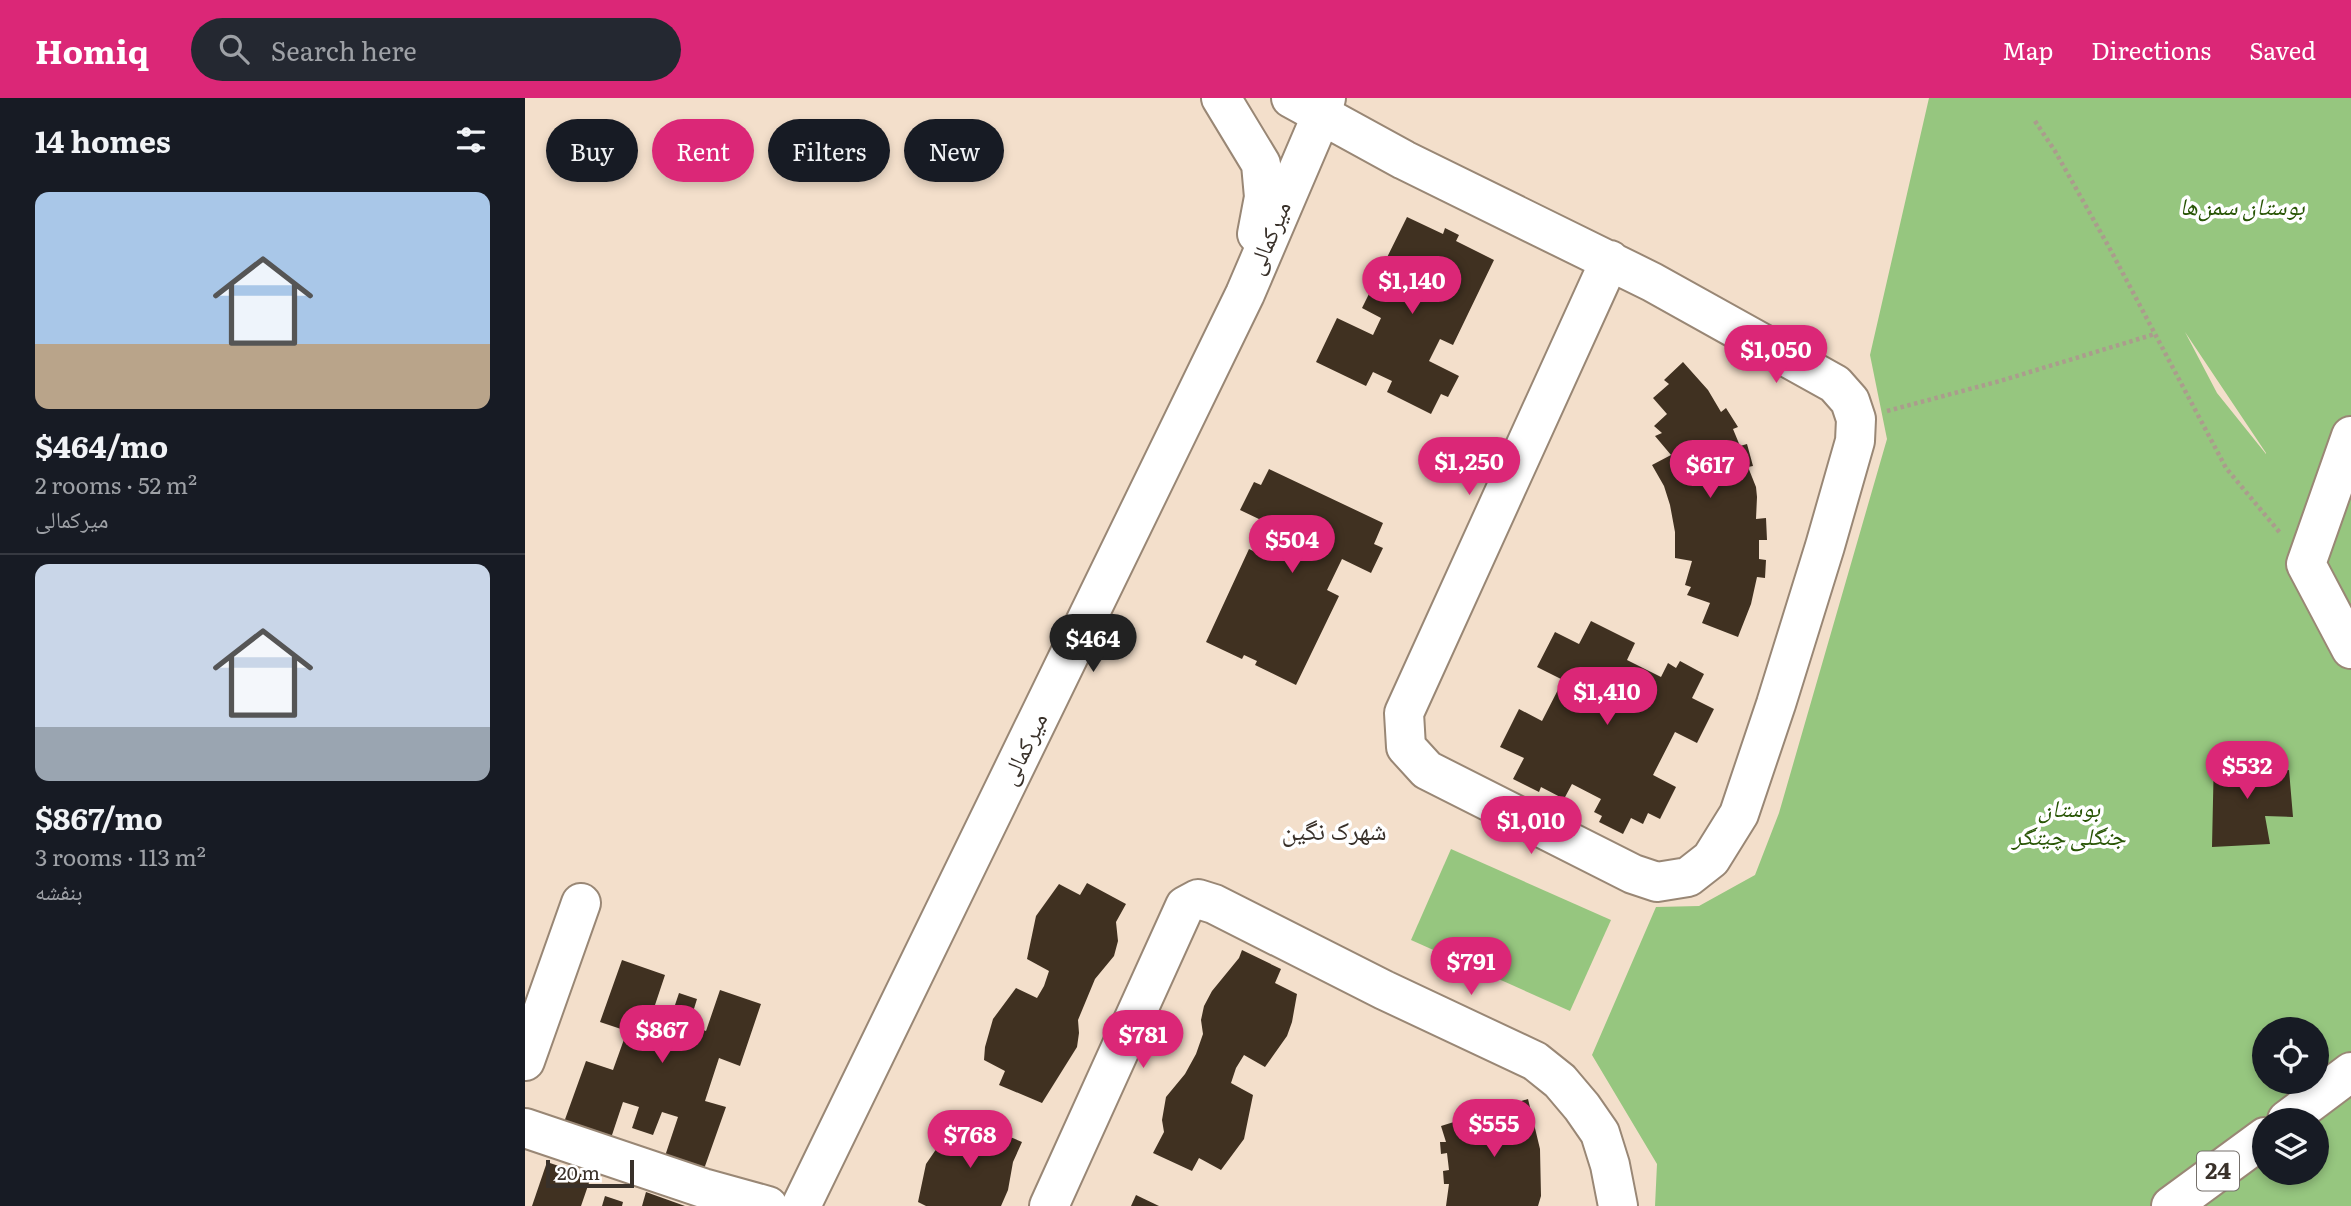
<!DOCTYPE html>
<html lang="en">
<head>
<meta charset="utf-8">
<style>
  body { margin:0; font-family:Literata,"Noto Naskh Arabic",serif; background:#242831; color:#f1f3f6; height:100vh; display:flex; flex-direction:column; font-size:26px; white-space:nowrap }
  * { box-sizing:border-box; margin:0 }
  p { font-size:23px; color:#9ea1a6 }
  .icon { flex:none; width:38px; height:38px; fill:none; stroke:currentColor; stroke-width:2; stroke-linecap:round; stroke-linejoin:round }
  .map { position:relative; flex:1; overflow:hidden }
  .sheet { display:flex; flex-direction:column; background:#171b24; width:525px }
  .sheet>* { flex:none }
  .banner { position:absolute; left:21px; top:21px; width:665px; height:63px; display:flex; gap:14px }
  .buttons { position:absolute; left:1727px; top:919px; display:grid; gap:14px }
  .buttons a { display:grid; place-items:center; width:77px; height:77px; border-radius:50%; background:#171b24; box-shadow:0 4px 10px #0003; font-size:35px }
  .scale { position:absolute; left:21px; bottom:18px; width:88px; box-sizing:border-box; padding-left:7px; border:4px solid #39312a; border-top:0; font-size:19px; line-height:24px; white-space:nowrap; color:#39312a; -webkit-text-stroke:5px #fff; paint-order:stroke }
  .price { position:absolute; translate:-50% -60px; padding:0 16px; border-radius:24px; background:#db2777; color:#fff; font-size:23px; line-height:46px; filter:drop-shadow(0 2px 4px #0008) }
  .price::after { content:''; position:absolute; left:50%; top:42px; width:21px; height:16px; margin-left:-10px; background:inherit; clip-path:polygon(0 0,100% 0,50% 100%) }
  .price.selected { background:#222; color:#fff }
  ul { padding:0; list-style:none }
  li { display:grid; align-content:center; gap:14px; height:371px; padding:0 35px }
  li+li { border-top:2px solid #363941 }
  li span { display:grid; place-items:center; height:217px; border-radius:14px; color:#555 }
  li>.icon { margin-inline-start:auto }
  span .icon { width:126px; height:126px; fill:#fffc; stroke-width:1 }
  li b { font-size:30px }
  h2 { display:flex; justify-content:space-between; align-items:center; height:84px; padding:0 35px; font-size:30px }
  .tag { padding:0 24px; border-radius:32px; background:#171b24; box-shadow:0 4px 10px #0003; font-size:24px; line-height:63px }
  .tag.selected { background:#db2777; color:#fff }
  header { display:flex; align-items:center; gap:42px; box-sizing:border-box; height:98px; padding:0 35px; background:#db2777; color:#fff }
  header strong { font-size:33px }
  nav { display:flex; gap:38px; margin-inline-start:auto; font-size:24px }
  .search { width:490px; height:63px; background:#242831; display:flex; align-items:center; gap:18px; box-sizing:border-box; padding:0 24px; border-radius:38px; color:#9ea1a6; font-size:26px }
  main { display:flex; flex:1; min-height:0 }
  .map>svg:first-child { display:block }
  .green { fill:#96c67f; fill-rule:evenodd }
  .building { fill:#403121 }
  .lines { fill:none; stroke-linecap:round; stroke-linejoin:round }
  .minor-casing { stroke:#998775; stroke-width:42 }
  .highway-casing { stroke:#998775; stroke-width:42 }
  .path { stroke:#ab9c8d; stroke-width:4.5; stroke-dasharray:3.5 3.5; stroke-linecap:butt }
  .minor { stroke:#fff; stroke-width:38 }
  .highway { stroke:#fff; stroke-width:38 }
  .labels { text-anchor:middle; stroke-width:7; stroke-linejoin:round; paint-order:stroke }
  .shield { fill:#fff; stroke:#746f6a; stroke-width:2 }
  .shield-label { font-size:23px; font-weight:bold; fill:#39312a }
  .park-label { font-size:24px; font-style:italic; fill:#285505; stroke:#fff }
  .street-label { font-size:24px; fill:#39312a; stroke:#fff }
  .neighbourhood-label { font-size:26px; fill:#39312a; stroke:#fff }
</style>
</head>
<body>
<header>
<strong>Homiq</strong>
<div class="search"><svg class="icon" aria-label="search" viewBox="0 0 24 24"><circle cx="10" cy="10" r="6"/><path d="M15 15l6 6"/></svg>Search here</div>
<nav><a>Map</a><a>Directions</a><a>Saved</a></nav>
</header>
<main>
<section class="sheet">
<h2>14 homes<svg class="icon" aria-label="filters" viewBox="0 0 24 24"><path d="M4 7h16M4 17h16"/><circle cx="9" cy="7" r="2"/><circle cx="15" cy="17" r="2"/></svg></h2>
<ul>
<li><span style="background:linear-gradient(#a9c7e8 70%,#b9a48a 0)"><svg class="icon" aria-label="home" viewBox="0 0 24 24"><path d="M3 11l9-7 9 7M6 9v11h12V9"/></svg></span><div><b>$464/mo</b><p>2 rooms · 52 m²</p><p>میرکمالی</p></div></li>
<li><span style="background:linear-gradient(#c9d6e8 75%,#9aa5b1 0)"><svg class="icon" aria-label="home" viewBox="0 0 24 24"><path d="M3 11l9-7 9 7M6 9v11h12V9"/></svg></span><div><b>$867/mo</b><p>3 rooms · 113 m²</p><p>بنفشه</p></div></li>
</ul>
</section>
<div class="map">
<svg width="1826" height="1108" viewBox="0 0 1826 1108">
  <rect width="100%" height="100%" fill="#f3dfcb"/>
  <g class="green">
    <path d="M 1404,0 L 1826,0 L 1826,1108 L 1130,1108 L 1132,1066 L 1067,957 L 1131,809 L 1174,808 L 1230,777 L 1254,715 L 1362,341 L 1345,257 ZM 1660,234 L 1741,355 L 1741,356 L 1692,295 ZM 1740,931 L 1792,931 L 1792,984 L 1740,984 ZM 1740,1022 L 1792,1022 L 1792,1074 L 1740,1074 Z"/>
    <path d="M 926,751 L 1086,822 L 1045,913 L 886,842 Z"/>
  </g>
  <g class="building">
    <path d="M 882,119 L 918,136 L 920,130 L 934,137 L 931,143 L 969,162 L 928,247 L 915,241 L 904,263 L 934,278 L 923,299 L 916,296 L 906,316 L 862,294 L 867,283 L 848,274 L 841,288 L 791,264 L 812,220 L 848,237 L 856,220 L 837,210 Z"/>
    <path d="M 1158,264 L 1183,292 L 1196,314 L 1201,310 L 1213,329 L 1208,331 L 1215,348 L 1222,346 L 1228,368 L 1223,369 L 1231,389 L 1232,399 L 1231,421 L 1241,420 L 1242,442 L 1234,442 L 1234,461 L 1241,462 L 1240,480 L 1232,479 L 1226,506 L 1213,539 L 1177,525 L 1185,505 L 1162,497 L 1166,489 L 1160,487 L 1167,463 L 1150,460 L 1150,434 L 1145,407 L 1139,388 L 1127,367 L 1146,357 L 1130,338 L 1137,335 L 1129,328 L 1142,316 L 1128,300 L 1144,286 L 1139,282 Z"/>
    <path d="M 744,371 L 858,425 L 849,446 L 858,450 L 846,475 L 817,461 L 802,492 L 814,498 L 771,587 L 730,567 L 732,563 L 719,557 L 717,561 L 681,544 L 724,451 L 741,459 L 755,431 L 715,412 L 729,384 L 736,387 Z"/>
    <path d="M 1066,523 L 1110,545 L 1102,562 L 1136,579 L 1143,565 L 1151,570 L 1155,563 L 1179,576 L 1167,600 L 1189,611 L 1172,645 L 1150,634 L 1128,677 L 1151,689 L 1135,721 L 1123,715 L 1118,726 L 1106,720 L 1098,736 L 1074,724 L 1077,718 L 1069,714 L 1076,701 L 1047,686 L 1039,701 L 1016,689 L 1014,694 L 988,681 L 999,660 L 975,649 L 994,611 L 1017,623 L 1038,582 L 1012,569 L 1030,534 L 1054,546 Z"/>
    <path d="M 1689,657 L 1738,659 L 1736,676 L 1764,672 L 1768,719 L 1740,718 L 1745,746 L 1687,749 Z"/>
    <path d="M 562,785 L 601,806 L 591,824 L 593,843 L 589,858 L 570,881 L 553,922 L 554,935 L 552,949 L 517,1005 L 474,987 L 480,973 L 459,962 L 460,949 L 468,921 L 491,890 L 512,900 L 519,888 L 524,873 L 502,861 L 511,818 L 534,786 L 555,797 Z"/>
    <path d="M 717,852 L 756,871 L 750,885 L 772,896 L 767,924 L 762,938 L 740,969 L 719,957 L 711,970 L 706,985 L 728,997 L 719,1041 L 696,1072 L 674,1060 L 667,1073 L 628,1055 L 639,1034 L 637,1022 L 641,999 L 660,976 L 671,956 L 678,936 L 676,922 L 679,908 L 687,893 L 714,860 Z"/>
    <path d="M 97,862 L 140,877 L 126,919 L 144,925 L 154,895 L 172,901 L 164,927 L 181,933 L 195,892 L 236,906 L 215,968 L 194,960 L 180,1003 L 201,1009 L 179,1071 L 140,1058 L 153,1019 L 137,1014 L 128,1037 L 107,1030 L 114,1009 L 98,1004 L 85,1043 L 38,1027 L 61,963 L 88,972 L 102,933 L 75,924 Z"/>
    <path d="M 1003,1001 L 1015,1051 L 1016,1098 L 1013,1108 L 921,1108 L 924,1086 L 919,1086 L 918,1073 L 924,1072 L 922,1055 L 916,1056 L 915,1044 L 921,1044 L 916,1028 Z"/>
    <path d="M 455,1026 L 497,1044 L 488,1064 L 483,1092 L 476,1108 L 401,1108 L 393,1104 L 401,1066 L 425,1031 L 446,1043 Z"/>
    <path d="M 22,1064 L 66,1079 L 56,1108 L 7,1108 Z"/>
    <path d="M 121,1094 L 160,1108 L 117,1108 Z"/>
    <path d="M 611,1097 L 634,1108 L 606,1108 Z"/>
    <path d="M 80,1098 L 98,1104 L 97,1108 L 77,1108 Z"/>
  </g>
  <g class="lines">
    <defs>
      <g id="minor">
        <path d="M 696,0 L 736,66 L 739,99 L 732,136"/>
        <path d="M 766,0 L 879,62 L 1127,184 L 1310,286 L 1325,303 L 1331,321 L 1330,343 L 1300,448 L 1251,606 L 1214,716 L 1186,761 L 1163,779 L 1132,784 L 1108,776 L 902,672 L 881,649 L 879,615 L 1085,162"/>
        <path d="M 1826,338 L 1781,466 L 1826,551"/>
        <path d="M 0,963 L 56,805"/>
        <path d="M 0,1030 L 178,1090 L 243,1108"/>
        <path d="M 276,1108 L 720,196 L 797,16 L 801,0"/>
        <path d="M 524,1108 L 660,808 L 673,801 L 689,806 L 859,892 L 1010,963 L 1035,983 L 1057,1009 L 1075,1035 L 1085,1067 L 1093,1108"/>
      </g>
      <g id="highway">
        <path d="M 1762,1022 L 1826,974"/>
        <path d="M 1646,1108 L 1740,1039"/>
      </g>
    </defs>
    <use href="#minor" class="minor-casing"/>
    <use href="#highway" class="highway-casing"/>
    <g class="path">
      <path d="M 1510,23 L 1530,53 L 1585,151 L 1701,370 L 1756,436"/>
      <path d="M 1362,313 L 1475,283 L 1630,236"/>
    </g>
    <use href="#minor" class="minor"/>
    <use href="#highway" class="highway"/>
  </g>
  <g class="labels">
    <rect class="shield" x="1672" y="1053.5" width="42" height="39" rx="5"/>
    <g class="shield-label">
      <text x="1693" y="1081">24</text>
    </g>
    <g class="park-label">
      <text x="1717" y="117">بوستان سمن‌ها</text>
      <text x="1544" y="719">بوستان<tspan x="1544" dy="28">جنگلی چیتگر</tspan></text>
    </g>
    <g class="street-label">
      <text transform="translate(744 140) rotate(-67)" y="8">میرکمالی</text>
      <text transform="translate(499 651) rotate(-64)" y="8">میرکمالی</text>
    </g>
    <g class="neighbourhood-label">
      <text x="809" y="742">شهرک نگین</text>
    </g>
  </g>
</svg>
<div class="buttons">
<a><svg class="icon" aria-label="locate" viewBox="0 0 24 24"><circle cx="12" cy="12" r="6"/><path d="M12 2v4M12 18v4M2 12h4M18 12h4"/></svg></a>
<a><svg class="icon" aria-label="layers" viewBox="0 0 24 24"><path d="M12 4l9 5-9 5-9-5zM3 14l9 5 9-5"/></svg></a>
</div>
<div class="scale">20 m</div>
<b class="price" style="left:887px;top:218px">$1,140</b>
<b class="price" style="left:1251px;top:287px">$1,050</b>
<b class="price" style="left:944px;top:399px">$1,250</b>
<b class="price" style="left:1185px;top:402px">$617</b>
<b class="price" style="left:767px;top:477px">$504</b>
<b class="price selected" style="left:568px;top:576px">$464</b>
<b class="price" style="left:1082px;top:629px">$1,410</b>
<b class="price" style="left:1722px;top:703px">$532</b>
<b class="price" style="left:1006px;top:758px">$1,010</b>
<b class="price" style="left:946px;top:899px">$791</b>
<b class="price" style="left:137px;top:967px">$867</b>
<b class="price" style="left:618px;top:972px">$781</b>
<b class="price" style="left:969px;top:1061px">$555</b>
<b class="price" style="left:445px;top:1072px">$768</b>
<div class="banner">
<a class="tag">Buy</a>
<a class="tag selected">Rent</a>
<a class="tag">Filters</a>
<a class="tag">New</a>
</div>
</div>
</main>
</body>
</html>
